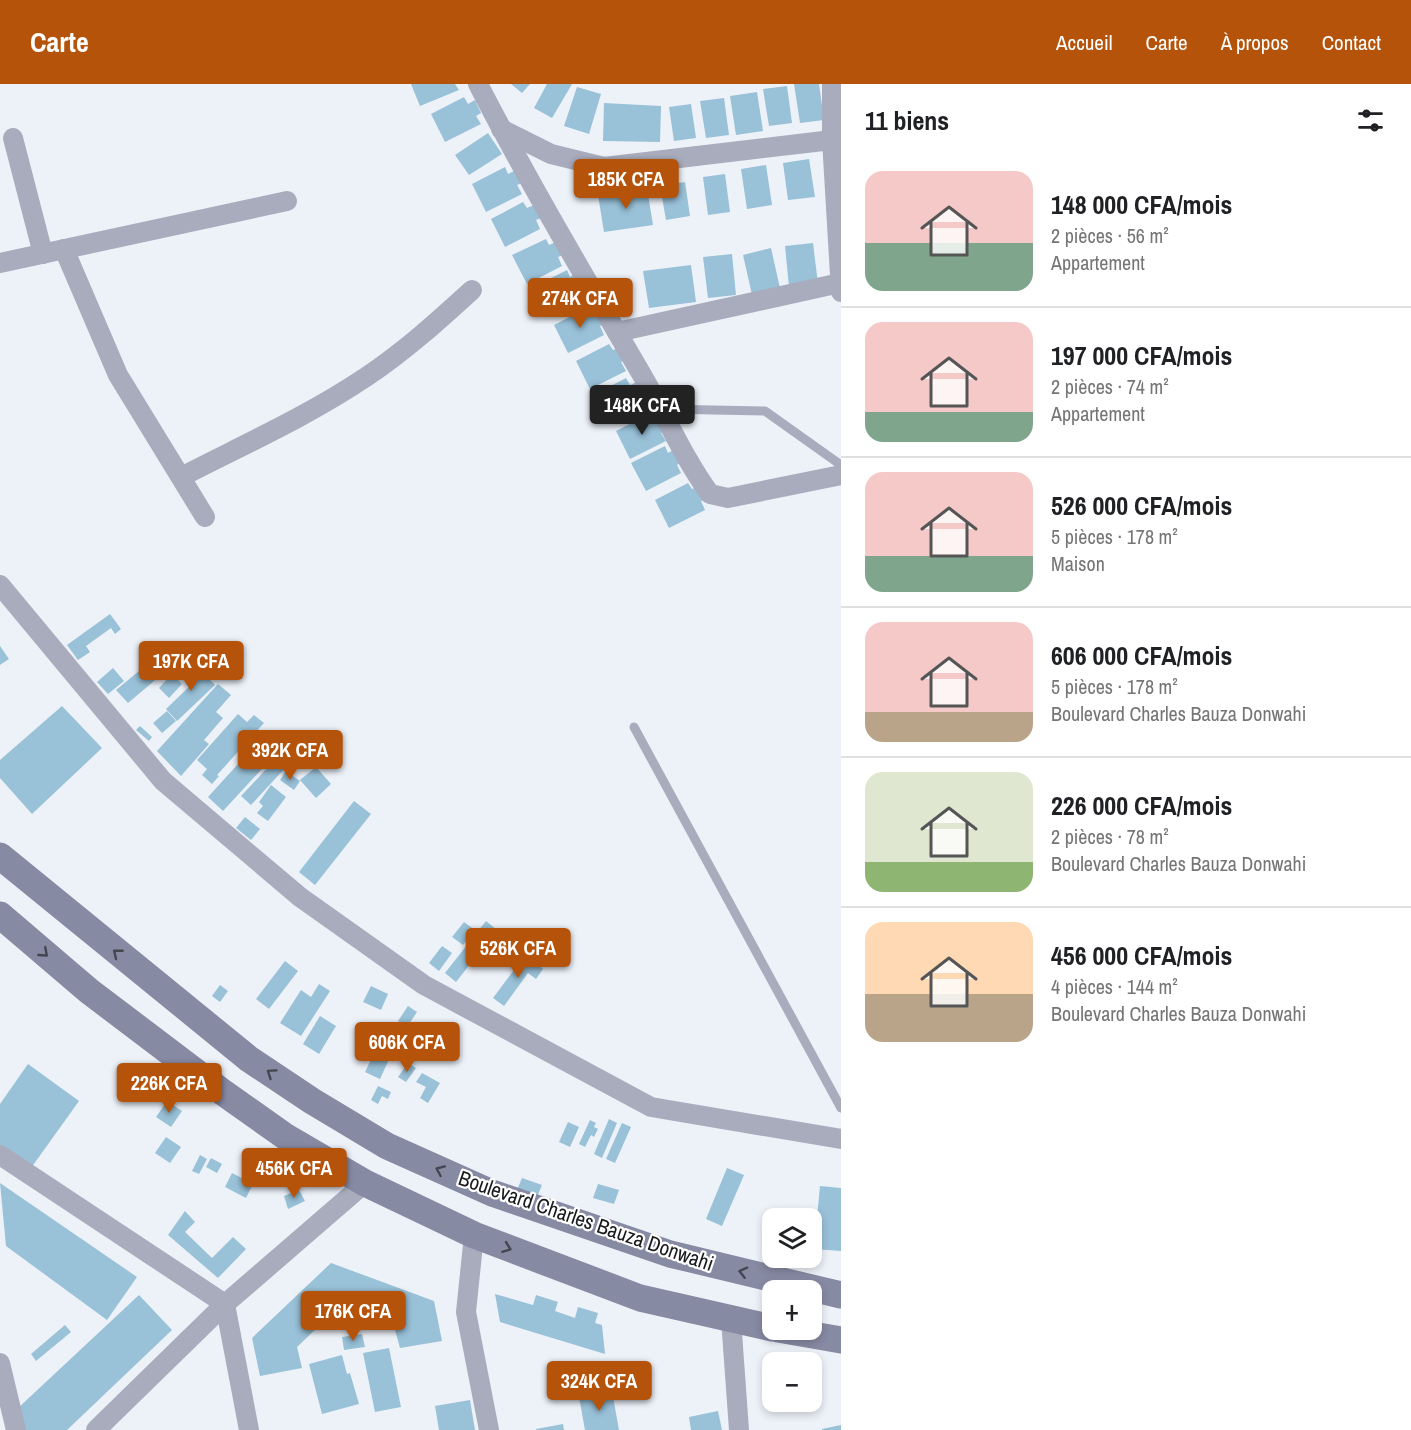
<!DOCTYPE html>
<html lang="fr">
<head>
<meta charset="utf-8">
<style>
  body { margin:0; font-family:"Archivo Narrow",sans-serif; background:#f6f6f6; color:#202124; height:100vh; display:flex; flex-direction:column; font-size:22px; white-space:nowrap }
  * { box-sizing:border-box; margin:0 }
  p { font-size:20px; color:#757577 }
  .icon { flex:none; width:33px; height:33px; fill:none; stroke:currentColor; stroke-width:2; stroke-linecap:round; stroke-linejoin:round }
  .map { position:relative; flex:1; overflow:hidden }
  .details { display:flex; flex-direction:column; background:#fff; width:570px }
  .details>* { flex:none }
  .fabs { position:absolute; left:762px; top:1124px; display:grid; gap:12px }
  .fabs a { display:grid; place-items:center; width:60px; height:60px; border-radius:12px; background:#fff; box-shadow:0 3px 9px #0003; font-size:30px }
  .price { position:absolute; translate:-50% -51px; padding:0 14px; border-radius:6px; background:#b45309; color:#fff; font-size:20px; line-height:39px; filter:drop-shadow(0 2px 3px #0008) }
  .price::after { content:''; position:absolute; left:50%; top:36px; width:18px; height:14px; margin-left:-9px; background:inherit; clip-path:polygon(0 0,100% 0,50% 100%) }
  .price.on { background:#222; color:#fff }
  ul { padding:0; list-style:none }
  li { display:flex; align-items:center; gap:18px; height:150px; padding:0 24px }
  li+li { border-top:2px solid #e0e0e0 }
  li span { display:grid; place-items:center; flex:none; width:168px; height:120px; border-radius:18px; color:#555 }
  li>.icon { margin-inline-start:auto }
  span .icon { width:72px; height:72px; fill:#fffc; stroke-width:1 }
  li b { font-size:26px }
  h2 { display:flex; justify-content:space-between; align-items:center; height:72px; padding:0 24px; font-size:26px }
  header { display:flex; align-items:center; gap:36px; box-sizing:border-box; height:84px; padding:0 30px; background:#b45309; color:#fff }
  header strong { font-size:28px }
  nav { display:flex; gap:33px; margin-inline-start:auto; font-size:21px }
  main { display:flex; flex:1; min-height:0 }
  .map>svg:first-child { display:block }
  .building { fill:#99c1d8 }
  .lines { fill:none; stroke-linecap:round; stroke-linejoin:round }
  .lane { stroke:#a9acbd; stroke-width:9 }
  .street { stroke:#a9acbd; stroke-width:20 }
  .secondary { stroke:#878aa3; stroke-width:27 }
  .oneway { stroke:#444752 }
  .labels { text-anchor:middle; stroke-width:4.5; stroke-linejoin:round; paint-order:stroke }
  .street-label { font-size:21px; fill:#181a1c; stroke:#fff }
</style>
</head>
<body>
<header>
<strong>Carte</strong>
<nav><a>Accueil</a><a>Carte</a><a>À propos</a><a>Contact</a></nav>
</header>
<main>
<div class="map">
<svg width="841" height="1346" viewBox="0 0 841 1346">
  <rect width="100%" height="100%" fill="#edf2f9"/>
  <g class="building">
    <path d="M 411,0 L 455,0 L 459,6 L 420,22 Z"/>
    <path d="M 511,0 L 530,0 L 522,9 Z"/>
    <path d="M 547,0 L 572,0 L 552,34 L 534,24 Z"/>
    <path d="M 794,0 L 819,0 L 824,36 L 800,39 Z"/>
    <path d="M 787,2 L 792,39 L 769,42 L 763,5 Z"/>
    <path d="M 577,3 L 601,10 L 589,50 L 564,42 Z"/>
    <path d="M 757,8 L 763,47 L 736,51 L 730,12 Z"/>
    <path d="M 464,13 L 468,20 L 475,16 L 481,29 L 476,32 L 481,40 L 445,58 L 431,30 Z"/>
    <path d="M 724,14 L 729,51 L 706,54 L 700,17 Z"/>
    <path d="M 604,19 L 661,22 L 660,58 L 603,57 Z"/>
    <path d="M 691,20 L 696,54 L 674,57 L 669,23 Z"/>
    <path d="M 488,49 L 502,70 L 469,91 L 455,71 Z"/>
    <path d="M 809,75 L 815,113 L 788,116 L 783,79 Z"/>
    <path d="M 766,81 L 772,121 L 747,125 L 741,85 Z"/>
    <path d="M 505,83 L 508,90 L 516,86 L 522,99 L 517,101 L 522,110 L 486,128 L 472,100 Z"/>
    <path d="M 725,90 L 730,128 L 708,131 L 703,93 Z"/>
    <path d="M 685,98 L 690,132 L 666,136 L 660,102 Z"/>
    <path d="M 647,104 L 653,141 L 604,148 L 598,111 Z"/>
    <path d="M 523,118 L 527,124 L 534,121 L 541,134 L 536,136 L 540,145 L 505,163 L 491,135 Z"/>
    <path d="M 546,155 L 549,161 L 556,158 L 563,171 L 558,173 L 562,182 L 527,200 L 512,171 Z"/>
    <path d="M 813,159 L 818,200 L 789,203 L 785,162 Z"/>
    <path d="M 771,164 L 780,204 L 752,211 L 743,171 Z"/>
    <path d="M 732,170 L 736,211 L 708,214 L 703,173 Z"/>
    <path d="M 691,181 L 696,218 L 649,224 L 643,187 Z"/>
    <path d="M 567,186 L 570,193 L 577,189 L 584,202 L 579,205 L 583,214 L 548,231 L 533,203 Z"/>
    <path d="M 587,224 L 591,230 L 598,227 L 605,240 L 600,242 L 604,251 L 568,269 L 554,241 Z"/>
    <path d="M 609,260 L 613,266 L 620,263 L 626,276 L 621,278 L 626,287 L 590,305 L 576,277 Z"/>
    <path d="M 626,294 L 630,301 L 637,298 L 644,310 L 639,313 L 643,321 L 608,339 L 593,311 Z"/>
    <path d="M 649,330 L 652,337 L 660,333 L 666,346 L 661,349 L 666,357 L 630,375 L 616,347 Z"/>
    <path d="M 665,362 L 668,369 L 675,365 L 682,378 L 677,381 L 681,389 L 646,407 L 631,379 Z"/>
    <path d="M 688,399 L 692,405 L 699,402 L 706,415 L 701,417 L 705,426 L 669,444 L 655,416 Z"/>
    <path d="M 110,530 L 121,545 L 115,550 L 111,544 L 86,562 L 90,568 L 78,576 L 67,561 Z"/>
    <path d="M 0,562 L 9,575 L 0,581 Z"/>
    <path d="M 156,573 L 167,586 L 128,619 L 116,606 Z"/>
    <path d="M 194,579 L 215,601 L 177,637 L 166,625 L 192,600 L 182,590 Z"/>
    <path d="M 113,584 L 124,597 L 108,610 L 97,598 Z"/>
    <path d="M 172,590 L 182,600 L 169,614 L 159,604 Z"/>
    <path d="M 218,600 L 231,611 L 216,628 L 223,634 L 204,656 L 209,660 L 181,692 L 157,667 Z"/>
    <path d="M 62,622 L 102,664 L 32,730 L 0,694 L 0,676 Z"/>
    <path d="M 167,627 L 176,637 L 162,649 L 153,639 Z"/>
    <path d="M 238,630 L 247,638 L 254,631 L 264,639 L 217,691 L 219,692 L 212,700 L 202,691 L 207,685 L 197,676 Z"/>
    <path d="M 140,642 L 152,653 L 149,657 L 136,646 Z"/>
    <path d="M 269,646 L 285,660 L 223,727 L 208,713 Z"/>
    <path d="M 289,661 L 298,670 L 251,721 L 241,712 Z"/>
    <path d="M 316,683 L 331,700 L 316,714 L 300,696 Z"/>
    <path d="M 286,687 L 300,697 L 294,706 L 280,696 Z"/>
    <path d="M 271,701 L 286,713 L 268,737 L 257,729 L 263,722 L 259,718 Z"/>
    <path d="M 354,717 L 371,730 L 315,801 L 299,788 Z"/>
    <path d="M 245,733 L 260,745 L 251,756 L 236,744 Z"/>
    <path d="M 486,837 L 497,846 L 456,898 L 445,889 Z"/>
    <path d="M 464,838 L 475,846 L 463,861 L 452,853 Z"/>
    <path d="M 442,862 L 452,869 L 439,887 L 429,879 Z"/>
    <path d="M 526,870 L 543,885 L 536,895 L 528,889 L 504,922 L 493,914 Z"/>
    <path d="M 285,877 L 298,887 L 269,925 L 256,915 Z"/>
    <path d="M 319,900 L 330,907 L 301,952 L 280,939 L 301,906 L 311,913 Z"/>
    <path d="M 220,901 L 228,907 L 220,918 L 212,912 Z"/>
    <path d="M 371,902 L 388,910 L 381,926 L 363,918 Z"/>
    <path d="M 408,922 L 417,928 L 407,943 L 398,937 Z"/>
    <path d="M 320,932 L 336,942 L 319,970 L 303,960 Z"/>
    <path d="M 381,955 L 395,962 L 380,995 L 365,988 Z"/>
    <path d="M 408,979 L 416,984 L 406,998 L 398,993 Z"/>
    <path d="M 28,980 L 79,1017 L 31,1084 L 0,1062 L 0,1020 Z"/>
    <path d="M 422,989 L 440,999 L 428,1019 L 420,1014 L 426,1003 L 416,998 Z"/>
    <path d="M 378,1002 L 391,1008 L 388,1015 L 382,1012 L 378,1020 L 371,1016 Z"/>
    <path d="M 167,1017 L 182,1027 L 171,1043 L 156,1033 Z"/>
    <path d="M 609,1035 L 617,1039 L 602,1074 L 594,1070 Z"/>
    <path d="M 590,1036 L 596,1039 L 594,1043 L 598,1045 L 594,1053 L 591,1051 L 585,1063 L 579,1060 Z"/>
    <path d="M 568,1038 L 579,1043 L 570,1063 L 559,1058 Z"/>
    <path d="M 622,1039 L 631,1043 L 615,1079 L 606,1075 Z"/>
    <path d="M 166,1053 L 181,1063 L 170,1079 L 155,1069 Z"/>
    <path d="M 200,1071 L 207,1075 L 199,1090 L 192,1087 Z"/>
    <path d="M 211,1074 L 222,1080 L 217,1089 L 206,1083 Z"/>
    <path d="M 266,1081 L 272,1091 L 255,1100 L 251,1087 Z"/>
    <path d="M 727,1084 L 744,1091 L 722,1142 L 706,1135 Z"/>
    <path d="M 232,1089 L 253,1100 L 246,1114 L 225,1103 Z"/>
    <path d="M 522,1094 L 542,1101 L 537,1113 L 517,1106 Z"/>
    <path d="M 0,1099 L 137,1193 L 107,1236 L 6,1162 Z"/>
    <path d="M 598,1100 L 619,1106 L 614,1120 L 593,1114 Z"/>
    <path d="M 820,1102 L 841,1104 L 841,1167 L 814,1165 Z"/>
    <path d="M 299,1106 L 305,1117 L 288,1125 L 284,1112 Z"/>
    <path d="M 185,1127 L 195,1138 L 185,1148 L 212,1174 L 233,1153 L 246,1165 L 218,1194 L 168,1151 Z"/>
    <path d="M 331,1179 L 434,1217 L 442,1257 L 400,1264 L 395,1246 L 339,1223 L 297,1263 L 302,1284 L 260,1292 L 252,1254 Z"/>
    <path d="M 495,1210 L 533,1221 L 536,1211 L 558,1218 L 555,1227 L 575,1234 L 578,1223 L 598,1229 L 595,1239 L 602,1241 L 605,1270 L 500,1238 Z"/>
    <path d="M 139,1211 L 172,1246 L 67,1346 L 22,1346 L 17,1325 Z"/>
    <path d="M 65,1241 L 71,1248 L 36,1277 L 31,1270 Z"/>
    <path d="M 362,1250 L 365,1263 L 344,1266 L 342,1253 Z"/>
    <path d="M 389,1264 L 401,1323 L 375,1328 L 363,1269 Z"/>
    <path d="M 342,1271 L 347,1290 L 350,1289 L 359,1320 L 322,1330 L 309,1280 Z"/>
    <path d="M 612,1307 L 619,1346 L 585,1346 L 579,1313 Z"/>
    <path d="M 470,1316 L 475,1346 L 439,1346 L 435,1322 Z"/>
    <path d="M 718,1327 L 722,1346 L 691,1346 L 689,1333 Z"/>
    <path d="M 563,1340 L 564,1346 L 536,1346 L 536,1345 Z"/>
    <path d="M 841,1341 L 841,1346 L 822,1346 L 822,1345 Z"/>
  </g>
  <g class="lines">
    <g class="lane">
      <path d="M 662,325 L 765,327 L 841,381"/>
      <path d="M 634,643 L 841,1024"/>
    </g>
    <g class="street">
      <path d="M 478,0 C 529,99 586,195 642,291 C 665,330 683,373 710,410 L 728,414 L 841,391"/>
      <path d="M 832,0 L 832,56 L 841,208"/>
      <path d="M 501,45 L 551,70 L 604,83 L 832,56"/>
      <path d="M 13,54 L 43,170"/>
      <path d="M 64,165 L 118,291 L 205,433"/>
      <path d="M 0,179 L 287,117"/>
      <path d="M 617,248 L 840,199"/>
      <path d="M 181,393 C 243,361 308,332 366,293 C 405,267 438,237 472,206"/>
      <path d="M 0,501 L 163,697 L 300,813 L 424,901 L 651,1023 L 841,1055"/>
      <path d="M 0,1071 L 225,1220 L 249,1346"/>
      <path d="M 474,1151 L 466,1228 L 489,1346"/>
      <path d="M 731,1235 L 739,1346"/>
      <path d="M 0,1279 L 16,1346"/>
      <path d="M 96,1346 L 225,1220 L 365,1099"/>
    </g>
    <g class="secondary">
      <path d="M 0,772 L 249,975 L 312,1017 L 387,1062 L 492,1109 L 670,1170 L 841,1211"/>
      <path d="M 0,831 L 89,907 L 221,1007 L 286,1053 L 365,1099 L 474,1151 L 640,1214 L 772,1244"/>
      <path d="M 778,1245 L 841,1256"/>
    </g>
  </g>
  <defs><path id="oneway-chevron" d="M-2-3.5L2.5 0L-2 3.5" fill="none" stroke-width="1.6" stroke-linecap="round" stroke-linejoin="round" transform="scale(1.5)"/></defs>
  <g class="oneway">
    <use href="#oneway-chevron" transform="translate(44 869) rotate(41)"/>
    <use href="#oneway-chevron" transform="translate(117 869) rotate(-141)"/>
    <use href="#oneway-chevron" transform="translate(271 989) rotate(-146)"/>
    <use href="#oneway-chevron" transform="translate(440 1086) rotate(-156)"/>
    <use href="#oneway-chevron" transform="translate(507 1164) rotate(21)"/>
    <use href="#oneway-chevron" transform="translate(743 1188) rotate(-166)"/>
  </g>
  <g class="labels">
    <g class="street-label">
      <text transform="translate(586 1137) rotate(19)" y="7">Boulevard Charles Bauza Donwahi</text>
    </g>
  </g>
</svg>
<div class="fabs">
<a><svg class="icon" aria-label="layers" viewBox="0 0 24 24"><path d="M12 4l9 5-9 5-9-5zM3 14l9 5 9-5"/></svg></a>
<a>+</a>
<a>−</a>
</div>
<b class="price" style="left:626px;top:126px">185K CFA</b>
<b class="price" style="left:580px;top:245px">274K CFA</b>
<b class="price on" style="left:642px;top:352px">148K CFA</b>
<b class="price" style="left:191px;top:608px">197K CFA</b>
<b class="price" style="left:290px;top:697px">392K CFA</b>
<b class="price" style="left:518px;top:895px">526K CFA</b>
<b class="price" style="left:407px;top:989px">606K CFA</b>
<b class="price" style="left:169px;top:1030px">226K CFA</b>
<b class="price" style="left:294px;top:1115px">456K CFA</b>
<b class="price" style="left:353px;top:1258px">176K CFA</b>
<b class="price" style="left:599px;top:1328px">324K CFA</b>
</div>
<section class="details">
<h2>11 biens<svg class="icon" aria-label="filters" viewBox="0 0 24 24"><path d="M4 7h16M4 17h16"/><circle cx="9" cy="7" r="2"/><circle cx="15" cy="17" r="2"/></svg></h2>
<ul>
<li><span style="background:linear-gradient(#f6c9c9 60%,#7fa58c 0)"><svg class="icon" aria-label="home" viewBox="0 0 24 24"><path d="M3 11l9-7 9 7M6 9v11h12V9"/></svg></span><div><b>148 000 CFA/mois</b><p>2 pièces · 56 m²</p><p>Appartement</p></div></li>
<li><span style="background:linear-gradient(#f6c9c9 75%,#7fa58c 0)"><svg class="icon" aria-label="home" viewBox="0 0 24 24"><path d="M3 11l9-7 9 7M6 9v11h12V9"/></svg></span><div><b>197 000 CFA/mois</b><p>2 pièces · 74 m²</p><p>Appartement</p></div></li>
<li><span style="background:linear-gradient(#f6c9c9 70%,#7fa58c 0)"><svg class="icon" aria-label="home" viewBox="0 0 24 24"><path d="M3 11l9-7 9 7M6 9v11h12V9"/></svg></span><div><b>526 000 CFA/mois</b><p>5 pièces · 178 m²</p><p>Maison</p></div></li>
<li><span style="background:linear-gradient(#f6c9c9 75%,#b9a48a 0)"><svg class="icon" aria-label="home" viewBox="0 0 24 24"><path d="M3 11l9-7 9 7M6 9v11h12V9"/></svg></span><div><b>606 000 CFA/mois</b><p>5 pièces · 178 m²</p><p>Boulevard Charles Bauza Donwahi</p></div></li>
<li><span style="background:linear-gradient(#dfe7d0 75%,#8fb573 0)"><svg class="icon" aria-label="home" viewBox="0 0 24 24"><path d="M3 11l9-7 9 7M6 9v11h12V9"/></svg></span><div><b>226 000 CFA/mois</b><p>2 pièces · 78 m²</p><p>Boulevard Charles Bauza Donwahi</p></div></li>
<li><span style="background:linear-gradient(#ffd9b3 60%,#b9a48a 0)"><svg class="icon" aria-label="home" viewBox="0 0 24 24"><path d="M3 11l9-7 9 7M6 9v11h12V9"/></svg></span><div><b>456 000 CFA/mois</b><p>4 pièces · 144 m²</p><p>Boulevard Charles Bauza Donwahi</p></div></li>
</ul>
</section>
</main>
</body>
</html>
